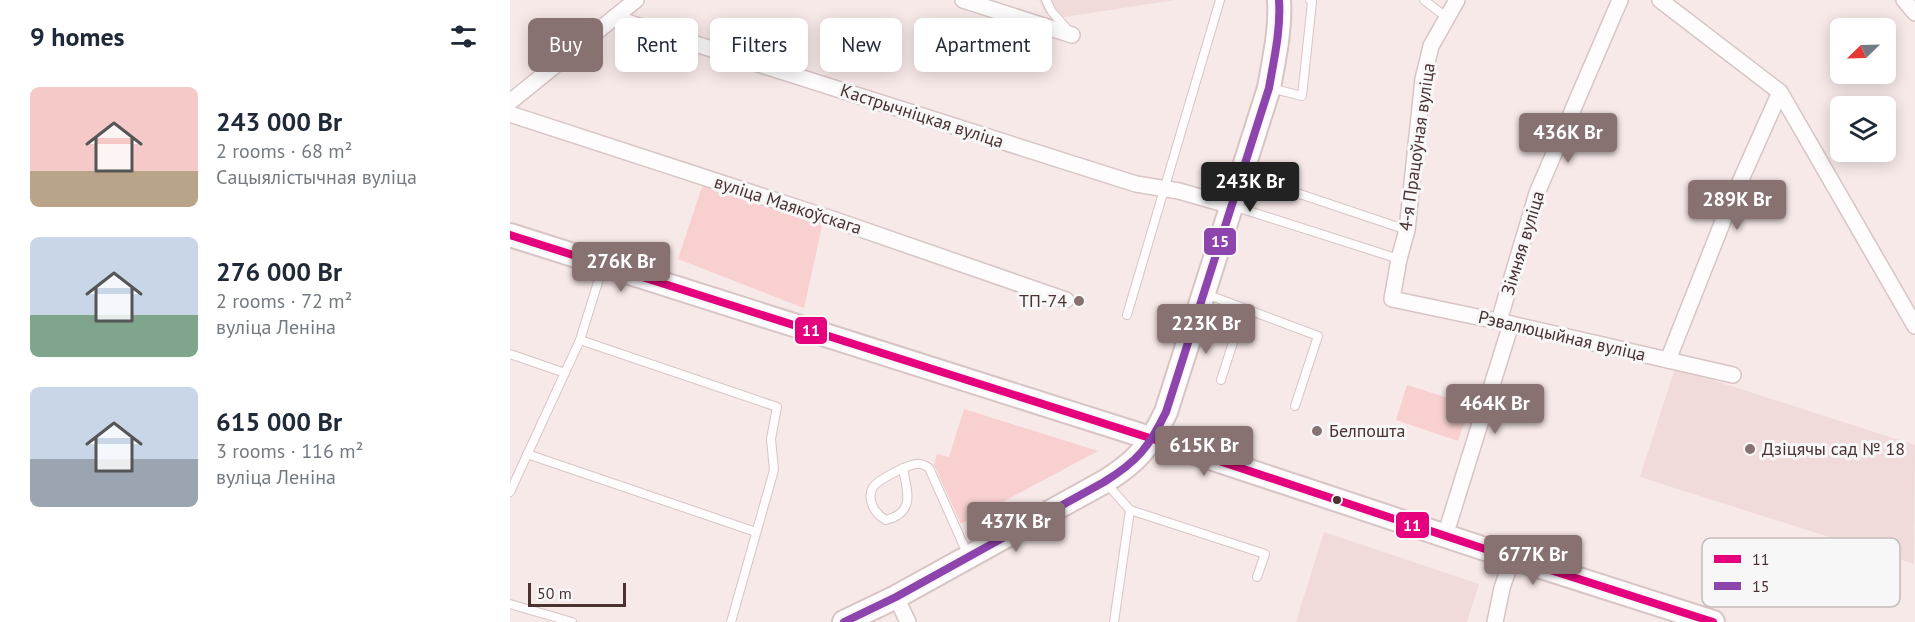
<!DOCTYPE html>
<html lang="en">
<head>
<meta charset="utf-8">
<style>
  body { margin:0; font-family:"PT Sans",sans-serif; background:#f2f2f3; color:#1f2937; height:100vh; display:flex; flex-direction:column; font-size:22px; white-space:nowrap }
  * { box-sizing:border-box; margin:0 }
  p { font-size:20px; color:#747a83 }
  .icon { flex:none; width:33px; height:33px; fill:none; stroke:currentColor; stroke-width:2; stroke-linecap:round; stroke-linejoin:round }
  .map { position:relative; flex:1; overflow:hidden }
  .drawer { display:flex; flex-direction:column; background:#fff; width:510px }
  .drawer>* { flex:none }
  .banner { position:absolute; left:18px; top:18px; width:570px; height:54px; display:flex; gap:12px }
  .needle { width:39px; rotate:247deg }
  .fabs { position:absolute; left:1320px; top:18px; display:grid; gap:12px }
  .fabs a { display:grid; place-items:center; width:66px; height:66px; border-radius:9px; background:#fff; box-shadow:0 3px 15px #0003; font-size:30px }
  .scale { position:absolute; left:18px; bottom:15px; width:98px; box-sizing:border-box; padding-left:6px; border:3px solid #4a3231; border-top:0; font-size:16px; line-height:21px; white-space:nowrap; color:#4a3231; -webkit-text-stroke:4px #f7f7f7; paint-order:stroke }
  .price { position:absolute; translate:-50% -51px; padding:0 14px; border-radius:6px; background:#877271; color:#fff; font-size:20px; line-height:39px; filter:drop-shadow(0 2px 3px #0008) }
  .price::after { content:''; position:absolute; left:50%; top:36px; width:18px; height:14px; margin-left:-9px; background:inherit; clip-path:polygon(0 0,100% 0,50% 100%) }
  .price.on { background:#222; color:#fff }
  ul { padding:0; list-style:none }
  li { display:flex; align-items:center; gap:18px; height:150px; padding:0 30px }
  li span { display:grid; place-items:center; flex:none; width:168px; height:120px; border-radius:9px; color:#555 }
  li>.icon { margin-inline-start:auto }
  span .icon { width:72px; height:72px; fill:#fffc; stroke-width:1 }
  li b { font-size:26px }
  h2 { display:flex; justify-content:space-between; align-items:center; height:72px; padding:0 30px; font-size:26px }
  .chip { padding:0 21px; border-radius:9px; background:#fff; box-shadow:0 3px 15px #0003; font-size:21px; line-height:54px }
  .chip.on { background:#877271; color:#fff }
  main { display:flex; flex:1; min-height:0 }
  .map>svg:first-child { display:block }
  .built { fill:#f1dbda }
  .green { fill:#f7d0cf }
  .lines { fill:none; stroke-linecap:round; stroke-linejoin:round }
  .service-casing { stroke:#d7c5c4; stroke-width:10 }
  .minor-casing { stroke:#d7c5c4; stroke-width:18 }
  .secondary-casing { stroke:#d7c5c4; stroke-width:26 }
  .service { stroke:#fefcfc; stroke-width:8 }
  .minor { stroke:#fefcfc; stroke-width:15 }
  .secondary { stroke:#fefcfc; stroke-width:22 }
  .bus-1-casing { stroke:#f7f7f7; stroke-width:12 }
  .bus-2-casing { stroke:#f7f7f7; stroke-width:12 }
  .bus-1 { stroke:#e5007d; stroke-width:8 }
  .bus-2 { stroke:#8e44ad; stroke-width:8 }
  .poi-dot { fill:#877271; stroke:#f7f7f7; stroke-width:2 }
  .bus-dot { fill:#4a3231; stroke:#f7f7f7; stroke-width:2 }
  .labels { text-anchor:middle; stroke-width:6; stroke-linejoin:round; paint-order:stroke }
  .street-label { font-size:18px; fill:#4a3231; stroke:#f7f7f7 }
  .poi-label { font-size:18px; fill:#4a3231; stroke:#f7f7f7; text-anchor:start }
  .key { fill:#f7f7f7; stroke:#c3bcbc; stroke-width:1.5 }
  .key-label { font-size:16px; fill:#4a3231 }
  .line-badge { stroke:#f7f7f7; stroke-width:2 }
  .badge-label { font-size:16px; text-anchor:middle; font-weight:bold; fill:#fff }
</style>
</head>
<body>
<main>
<section class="drawer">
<h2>9 homes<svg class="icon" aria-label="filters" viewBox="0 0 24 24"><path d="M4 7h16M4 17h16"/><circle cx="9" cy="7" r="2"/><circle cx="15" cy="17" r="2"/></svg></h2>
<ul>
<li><span style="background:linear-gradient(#f6c9c9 70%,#b9a48a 0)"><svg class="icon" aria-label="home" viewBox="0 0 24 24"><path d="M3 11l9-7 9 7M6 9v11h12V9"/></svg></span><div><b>243 000 Br</b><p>2 rooms · 68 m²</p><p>Сацыялістычная вуліца</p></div></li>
<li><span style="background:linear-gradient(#c9d6e8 65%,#7fa58c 0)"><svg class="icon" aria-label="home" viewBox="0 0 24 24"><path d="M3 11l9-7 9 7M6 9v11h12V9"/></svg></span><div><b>276 000 Br</b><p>2 rooms · 72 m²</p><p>вуліца Леніна</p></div></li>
<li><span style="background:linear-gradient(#c9d6e8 60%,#9aa5b1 0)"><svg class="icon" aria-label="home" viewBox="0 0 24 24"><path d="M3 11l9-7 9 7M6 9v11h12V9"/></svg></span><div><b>615 000 Br</b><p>3 rooms · 116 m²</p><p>вуліца Леніна</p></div></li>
</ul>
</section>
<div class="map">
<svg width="1405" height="622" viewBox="0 0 1405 622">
  <rect width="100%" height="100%" fill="#f7e9e8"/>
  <g class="built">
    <path d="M 529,0 L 665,0 L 555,17 L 535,13 Z"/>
    <path d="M 1165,368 L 1405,445 L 1404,564 L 1130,477 Z"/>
    <path d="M 814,532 L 969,584 L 957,622 L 786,622 Z"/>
  </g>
  <g class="green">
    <path d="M 193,184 L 312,226 L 294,308 L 168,259 Z"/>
    <path d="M 897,385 L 960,405 L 948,441 L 886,420 Z"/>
    <path d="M 454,409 L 588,451 L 451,524 L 424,465 L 427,454 L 439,457 Z"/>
  </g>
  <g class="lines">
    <defs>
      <g id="service">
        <path d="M 536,0 L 542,12 L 559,31"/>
        <path d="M 914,0 L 936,17"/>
        <path d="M 760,88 L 792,96 L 802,2 L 800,0"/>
        <path d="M 733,175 L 897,230"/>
        <path d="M 723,206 L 889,259"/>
        <path d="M 696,294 L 808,336 L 785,406"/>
        <path d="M 617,315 L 710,0"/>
        <path d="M 70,340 L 267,407 L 261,439 L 264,470 L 221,622"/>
        <path d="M 0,354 L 55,373"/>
        <path d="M 711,380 L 734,308"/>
        <path d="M 17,454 L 246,532"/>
        <path d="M 393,468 C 397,492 406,512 376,520 C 365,514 356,500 363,487 C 368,480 401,462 410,464 C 413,464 416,466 419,468 L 458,555"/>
        <path d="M 597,484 L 620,510 L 604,622"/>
        <path d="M 0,492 L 70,340 L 93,266"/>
        <path d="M 620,510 L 755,554 L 747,577"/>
        <path d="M 0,604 L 62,622"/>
      </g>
      <g id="minor">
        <path d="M 453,0 L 562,35"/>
        <path d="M 947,0 L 921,46 L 913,79 L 897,230 L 889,259 L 882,299 L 1001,324 L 1223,375"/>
        <path d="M 1150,0 L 1270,92 L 1405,326"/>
        <path d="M 1394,0 L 1405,13"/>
        <path d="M 104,18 L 626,184 L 669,191 L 721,206"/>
        <path d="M 0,102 L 126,0"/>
        <path d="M 0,114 L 322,219 L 556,300"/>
        <path d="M 989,321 L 1027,193 L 1110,0"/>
        <path d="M 1158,360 L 1217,211 L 1270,92"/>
        <path d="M 935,536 L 1001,324"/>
        <path d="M 386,597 L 398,622"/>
        <path d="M 985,622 L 992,588 L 1002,558"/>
      </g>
      <g id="secondary">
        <path d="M 0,235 L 643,439 L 981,551 L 1203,622"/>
        <path d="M 334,622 L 386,597 L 594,482 C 628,461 639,447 656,412 L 759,88 C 764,59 771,29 769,0"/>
      </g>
    </defs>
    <use href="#service" class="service-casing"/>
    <use href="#minor" class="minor-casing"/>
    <use href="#secondary" class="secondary-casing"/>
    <use href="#service" class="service"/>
    <use href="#minor" class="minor"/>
    <use href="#secondary" class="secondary"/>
    <defs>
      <path id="bus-1" d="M 0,235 L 643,439 L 981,551 L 1203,622"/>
      <path id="bus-2" d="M 334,622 L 386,597 L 594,482 C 628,461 639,447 656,412 L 759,88 C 764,59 771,29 769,0"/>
    </defs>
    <use href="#bus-1" class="bus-1-casing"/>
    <use href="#bus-2" class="bus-2-casing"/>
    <use href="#bus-1" class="bus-1"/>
    <use href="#bus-2" class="bus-2"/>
  </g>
  <g class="poi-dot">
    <circle cx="569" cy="301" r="6"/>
    <circle cx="807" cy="431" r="6"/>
    <circle cx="1240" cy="449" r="6"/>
  </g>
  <circle class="bus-dot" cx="827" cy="500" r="5"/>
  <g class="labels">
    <g class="street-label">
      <text transform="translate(412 116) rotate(18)" y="6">Кастрычніцкая вуліца</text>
      <text transform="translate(907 147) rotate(-82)" y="6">4-я Працоўная вуліца</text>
      <text transform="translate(278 205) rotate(18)" y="6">вуліца Маякоўскага</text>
      <text transform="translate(1013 243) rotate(-73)" y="6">Зімняя вуліца</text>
      <text transform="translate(1052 336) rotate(13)" y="6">Рэвалюцыйная вуліца</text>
    </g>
    <g class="poi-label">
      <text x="557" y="307" text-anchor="end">ТП-74</text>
      <text x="819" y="437">Белпошта</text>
      <text x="1252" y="455">Дзіцячы сад № 18</text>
    </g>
  </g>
  <rect x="1192" y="538" width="198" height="69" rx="9" class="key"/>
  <rect x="1204" y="555" width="27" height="8" fill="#e5007d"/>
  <rect x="1204" y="582" width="27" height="8" fill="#8e44ad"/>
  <g class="key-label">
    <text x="1242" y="565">11</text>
    <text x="1242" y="592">15</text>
  </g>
  <g class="line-badge">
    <rect x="693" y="227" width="34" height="29" rx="6" fill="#8e44ad"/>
    <rect x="284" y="316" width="34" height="29" rx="6" fill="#e5007d"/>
    <rect x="885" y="511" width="35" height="28" rx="6" fill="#e5007d"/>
  </g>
  <g class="badge-label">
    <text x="710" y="247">15</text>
    <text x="301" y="336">11</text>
    <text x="902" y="531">11</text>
  </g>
</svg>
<div class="fabs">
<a><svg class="needle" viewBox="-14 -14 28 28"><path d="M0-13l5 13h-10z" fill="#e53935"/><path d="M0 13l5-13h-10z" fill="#747a83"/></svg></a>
<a><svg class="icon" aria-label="layers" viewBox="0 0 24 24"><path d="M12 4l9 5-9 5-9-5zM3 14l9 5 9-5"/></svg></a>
</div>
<div class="scale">50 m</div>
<b class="price" style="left:1058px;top:164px">436K Br</b>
<b class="price on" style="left:740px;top:213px">243K Br</b>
<b class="price" style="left:1227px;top:231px">289K Br</b>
<b class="price" style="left:111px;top:293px">276K Br</b>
<b class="price" style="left:696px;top:355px">223K Br</b>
<b class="price" style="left:985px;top:435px">464K Br</b>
<b class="price" style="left:694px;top:477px">615K Br</b>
<b class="price" style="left:506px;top:553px">437K Br</b>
<b class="price" style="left:1023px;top:586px">677K Br</b>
<div class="banner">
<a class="chip on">Buy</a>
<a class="chip">Rent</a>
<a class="chip">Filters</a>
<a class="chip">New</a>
<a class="chip">Apartment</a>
</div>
</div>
</main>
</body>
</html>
